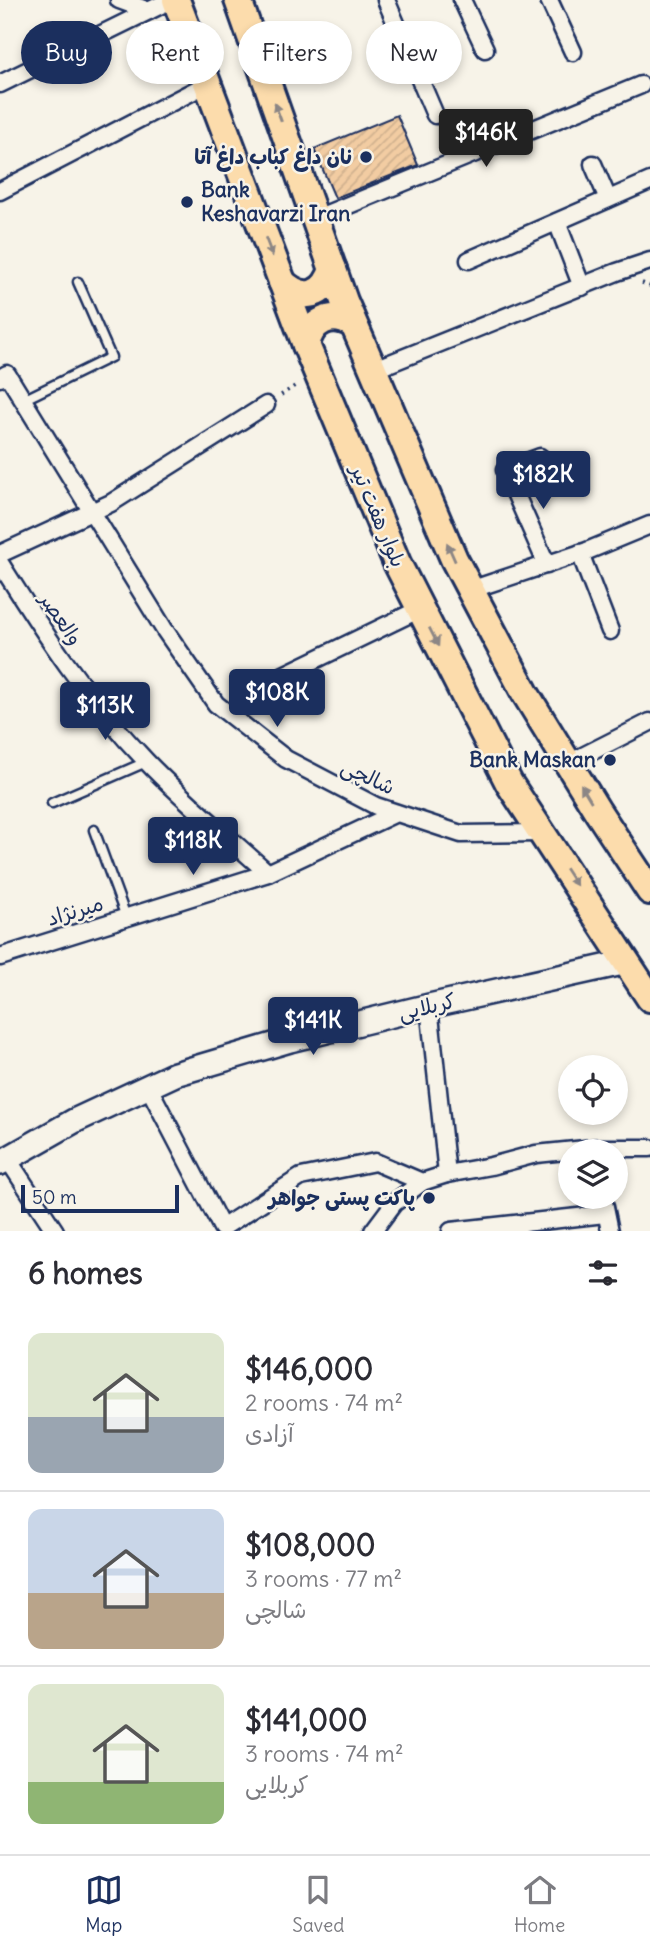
<!DOCTYPE html>
<html lang="en">
<head>
<meta charset="utf-8">
<style>
  body { margin:0; font-family:Delius,"Playpen Sans Arabic",sans-serif; background:#f2f2f3; color:#2b2b33; height:100vh; display:flex; flex-direction:column; font-size:26px; white-space:nowrap }
  * { box-sizing:border-box; margin:0 }
  p { font-size:23px; color:#7c7c81 }
  .icon { flex:none; width:38px; height:38px; fill:none; stroke:currentColor; stroke-width:2; stroke-linecap:round; stroke-linejoin:round }
  .map { position:relative; height:1231px; overflow:hidden }
  .sheet { display:flex; flex-direction:column; background:#fff; flex:1 }
  .sheet>* { flex:none }
  .banner { position:absolute; left:21px; top:21px; width:609px; height:63px; display:flex; gap:14px }
  .tools { position:absolute; left:558px; top:1055px; display:grid; gap:14px }
  .tools a { display:grid; place-items:center; width:70px; height:70px; border-radius:50%; background:#fff; box-shadow:0 4px 10px #0003; font-size:35px }
  .scale { position:absolute; left:21px; bottom:18px; width:158px; box-sizing:border-box; padding-left:7px; border:4px solid #1b2f5e; border-top:0; font-size:19px; line-height:24px; white-space:nowrap; color:#1b2f5e; -webkit-text-stroke:5px #f7f3e8; paint-order:stroke }
  .price { position:absolute; translate:-50% -60px; padding:0 16px; border-radius:7px; background:#1b2f5e; color:#fff; font-size:23px; line-height:46px; filter:drop-shadow(0 2px 4px #0008) }
  .price::after { content:''; position:absolute; left:50%; top:42px; width:21px; height:16px; margin-left:-10px; background:inherit; clip-path:polygon(0 0,100% 0,50% 100%) }
  .price.current { background:#222; color:#fff }
  ul { padding:0; list-style:none }
  li { display:flex; align-items:center; gap:21px; height:175px; padding:0 28px }
  li+li { border-top:2px solid #e1e1e2 }
  li span { display:grid; place-items:center; flex:none; width:196px; height:140px; border-radius:14px; color:#555 }
  li>.icon { margin-inline-start:auto }
  span .icon { width:84px; height:84px; fill:#fffc; stroke-width:1 }
  li b { font-size:30px }
  h2 { display:flex; justify-content:space-between; align-items:center; height:84px; padding:0 28px; font-size:30px }
  .tag { padding:0 24px; border-radius:32px; background:#fff; box-shadow:0 4px 10px #0003; font-size:24px; line-height:63px }
  .tag.current { background:#1b2f5e; color:#fff }
  .dock { display:flex; justify-content:space-around; align-items:center; height:98px; border-top:2px solid #e1e1e2; background:#fff; font-size:19px; color:#7c7c81 }
  .dock a { display:grid; justify-items:center; gap:4px }
  .dock .current { color:#1b2f5e }
  .map>svg:first-child { display:block }
  .building { fill:url(#building-hatch); stroke:#1b2f5e; stroke-width:2 }
  .lines { fill:none; stroke-linecap:round; stroke-linejoin:round }
  .lane-casing { stroke:#1b2f5e; stroke-width:13 }
  .street-casing { stroke:#1b2f5e; stroke-width:21 }
  .secondary-casing { stroke:#1b2f5e; stroke-width:28 }
  .primary-casing { stroke:#1b2f5e; stroke-width:32 }
  .path { stroke:#1b2f5e; stroke-width:3.5; stroke-dasharray:2 5; stroke-linecap:butt }
  .lane { stroke:#f7f3e8; stroke-width:8 }
  .street { stroke:#f7f3e8; stroke-width:16 }
  .secondary { stroke:#f7f3e8; stroke-width:23 }
  .primary { stroke:#fcdcac; stroke-width:26 }
  .oneway { fill:#8c8685 }
  .poi-dot { fill:#1b2f5e; stroke:#f7f3e8; stroke-width:2.5 }
  .labels { text-anchor:middle; stroke-width:5; stroke-linejoin:round; paint-order:stroke }
  .poi-label { font-size:21px; font-weight:bold; fill:#1b2f5e; stroke:#f7f3e8; text-anchor:end }
  .street-label { font-size:21px; fill:#1b2f5e; stroke:#f7f3e8 }
</style>
</head>
<body>
<div class="map">
<svg width="650" height="1231" viewBox="0 0 650 1231">
  <defs>
    <pattern id="building-hatch" width="6" height="6" patternUnits="userSpaceOnUse" patternTransform="scale(1.75)"><rect width="6" height="6" fill="#f2cca2"/><path d="M-1 1l2-2M0 6l6-6M5 7l2-2" fill="none" stroke="#cfb08e"/></pattern>
  </defs>
  <rect width="100%" height="100%" fill="#f7f3e8"/>
  <filter id="ink" filterUnits="userSpaceOnUse"><feTurbulence type="fractalNoise" baseFrequency=".0143" numOctaves="2"/><feDisplacementMap in="SourceGraphic" scale="14" xChannelSelector="R" yChannelSelector="G"/><feConvolveMatrix kernelMatrix="1 2 1 2 8 2 1 2 1" color-interpolation-filters="sRGB"/></filter>
  <g filter="url(#ink)">
    <path class="building" d="M 397,115 L 418,165 L 335,198 L 314,149 Z"/>
    <g class="lines">
      <defs>
        <g id="lane">
          <path d="M 23,400 L 111,357 L 78,282"/>
          <path d="M 52,803 L 146,762"/>
          <path d="M 94,830 L 126,917"/>
        </g>
        <g id="street">
          <path d="M 119,0 L 149,11"/>
          <path d="M 386,0 L 435,115"/>
          <path d="M 462,0 L 485,49"/>
          <path d="M 549,0 L 573,52"/>
          <path d="M 0,84 L 171,0"/>
          <path d="M 593,164 L 608,199"/>
          <path d="M 0,191 L 207,84"/>
          <path d="M 317,218 L 641,85"/>
          <path d="M 557,222 L 582,287"/>
          <path d="M 469,260 L 650,181"/>
          <path d="M 373,370 L 617,272 L 650,261"/>
          <path d="M 0,378 L 7,374 L 164,629 L 216,704 L 286,759 L 376,806 L 461,834 L 542,833"/>
          <path d="M 540,457 L 505,470 L 547,565"/>
          <path d="M 580,553 L 610,631"/>
          <path d="M 0,554 L 111,503 L 266,405"/>
          <path d="M 0,563 C 44,633 88,701 146,761 C 184,801 227,836 268,873"/>
          <path d="M 470,590 L 587,551 L 650,525"/>
          <path d="M 263,685 L 420,609"/>
          <path d="M 569,763 L 650,722"/>
          <path d="M 0,957 L 268,873 L 396,813"/>
          <path d="M 429,1006 L 447,1174"/>
          <path d="M 148,1086 L 222,1228 L 301,1177 L 375,1162 L 422,1182"/>
          <path d="M 7,1158 L 55,1231"/>
          <path d="M 603,1197 L 610,1231"/>
          <path d="M 373,1231 L 394,1203 L 422,1182 L 447,1174 L 491,1166 L 536,1154 L 595,1148 L 650,1148"/>
          <path d="M 451,1231 L 605,1214"/>
        </g>
        <path id="secondary" d="M 0,1163 L 74,1121 L 175,1074 L 290,1040 L 429,1006 L 627,962"/>
        <g id="primary">
          <path d="M 176,0 L 306,345 L 397,563 L 509,783 L 650,998"/>
          <path d="M 238,0 L 344,301 L 454,559 L 525,693 L 598,812 L 650,891"/>
          <path d="M 282,282 C 303,302 324,297 333,269"/>
          <path d="M 306,345 C 311,321 331,311 353,324"/>
        </g>
      </defs>
      <use href="#lane" class="lane-casing"/>
      <use href="#street" class="street-casing"/>
      <use href="#secondary" class="secondary-casing"/>
      <use href="#primary" class="primary-casing"/>
      <g class="path">
        <path d="M 642,283 L 650,286"/>
        <path d="M 281,395 L 298,384"/>
      </g>
      <use href="#lane" class="lane"/>
      <use href="#street" class="street"/>
      <use href="#secondary" class="secondary"/>
      <use href="#primary" class="primary"/>
    </g>
    <defs><path id="oneway-solid" d="M-6-.8H1V-3.2L6.5 0L1 3.2V.8H-6Z" transform="scale(1.75)"/></defs>
    <g class="oneway">
      <use href="#oneway-solid" transform="translate(278 112) rotate(-110)"/>
      <use href="#oneway-solid" transform="translate(269 247) rotate(69)"/>
      <use href="#oneway-solid" transform="translate(451 552) rotate(-114)"/>
      <use href="#oneway-solid" transform="translate(434 637) rotate(63)"/>
      <use href="#oneway-solid" transform="translate(586 793) rotate(-121)"/>
      <use href="#oneway-solid" transform="translate(571 877) rotate(57)"/>
    </g>
  </g>
  <g class="poi-dot">
    <circle cx="366" cy="157" r="7"/>
    <circle cx="187" cy="202" r="7"/>
    <circle cx="610" cy="760" r="7"/>
    <circle cx="429" cy="1198" r="7"/>
  </g>
  <g class="labels">
    <g class="poi-label">
      <text x="352" y="164">نان داغ کباب داغ آتا</text>
      <text x="201" y="197" text-anchor="start">Bank<tspan x="201" dy="24">Keshavarzi Iran</tspan></text>
      <text x="596" y="767">Bank Maskan</text>
      <text x="415" y="1205">پاکت پستی جواهر</text>
    </g>
    <g class="street-label">
      <text transform="translate(378 516) rotate(67)" y="7">بلوار هفت تیر</text>
      <text transform="translate(61 619) rotate(56)" y="7">والعصر</text>
      <text transform="translate(368 777) rotate(25)" y="7">شالچی</text>
      <text transform="translate(75 911) rotate(-17)" y="7">میرنژاد</text>
      <text transform="translate(427 1007) rotate(-13)" y="7">کربلایی</text>
    </g>
  </g>
</svg>
<div class="tools">
<a><svg class="icon" aria-label="locate" viewBox="0 0 24 24"><circle cx="12" cy="12" r="6"/><path d="M12 2v4M12 18v4M2 12h4M18 12h4"/></svg></a>
<a><svg class="icon" aria-label="layers" viewBox="0 0 24 24"><path d="M12 4l9 5-9 5-9-5zM3 14l9 5 9-5"/></svg></a>
</div>
<div class="scale">50 m</div>
<b class="price current" style="left:486px;top:169px">$146K</b>
<b class="price" style="left:543px;top:511px">$182K</b>
<b class="price" style="left:277px;top:729px">$108K</b>
<b class="price" style="left:105px;top:742px">$113K</b>
<b class="price" style="left:193px;top:877px">$118K</b>
<b class="price" style="left:313px;top:1057px">$141K</b>
<div class="banner">
<a class="tag current">Buy</a>
<a class="tag">Rent</a>
<a class="tag">Filters</a>
<a class="tag">New</a>
</div>
</div>
<section class="sheet">
<h2>6 homes<svg class="icon" aria-label="filters" viewBox="0 0 24 24"><path d="M4 7h16M4 17h16"/><circle cx="9" cy="7" r="2"/><circle cx="15" cy="17" r="2"/></svg></h2>
<ul>
<li><span style="background:linear-gradient(#dfe7d0 60%,#9aa5b1 0)"><svg class="icon" aria-label="home" viewBox="0 0 24 24"><path d="M3 11l9-7 9 7M6 9v11h12V9"/></svg></span><div><b>$146,000</b><p>2 rooms · 74 m²</p><p>آزادی</p></div></li>
<li><span style="background:linear-gradient(#c9d6e8 60%,#b9a48a 0)"><svg class="icon" aria-label="home" viewBox="0 0 24 24"><path d="M3 11l9-7 9 7M6 9v11h12V9"/></svg></span><div><b>$108,000</b><p>3 rooms · 77 m²</p><p>شالچی</p></div></li>
<li><span style="background:linear-gradient(#dfe7d0 70%,#8fb573 0)"><svg class="icon" aria-label="home" viewBox="0 0 24 24"><path d="M3 11l9-7 9 7M6 9v11h12V9"/></svg></span><div><b>$141,000</b><p>3 rooms · 74 m²</p><p>کربلایی</p></div></li>
</ul>
</section>
<nav class="dock">
<a class="current"><svg class="icon" aria-label="map" viewBox="0 0 24 24"><path d="M3 6l6-2 6 2 6-2v14l-6 2-6-2-6 2zM9 4v14M15 6v14"/></svg>Map</a>
<a><svg class="icon" aria-label="saved" viewBox="0 0 24 24"><path d="M7 4h10v16l-5-4-5 4z"/></svg>Saved</a>
<a><svg class="icon" aria-label="home" viewBox="0 0 24 24"><path d="M3 11l9-7 9 7M6 9v11h12V9"/></svg>Home</a>
</nav>
</body>
</html>
